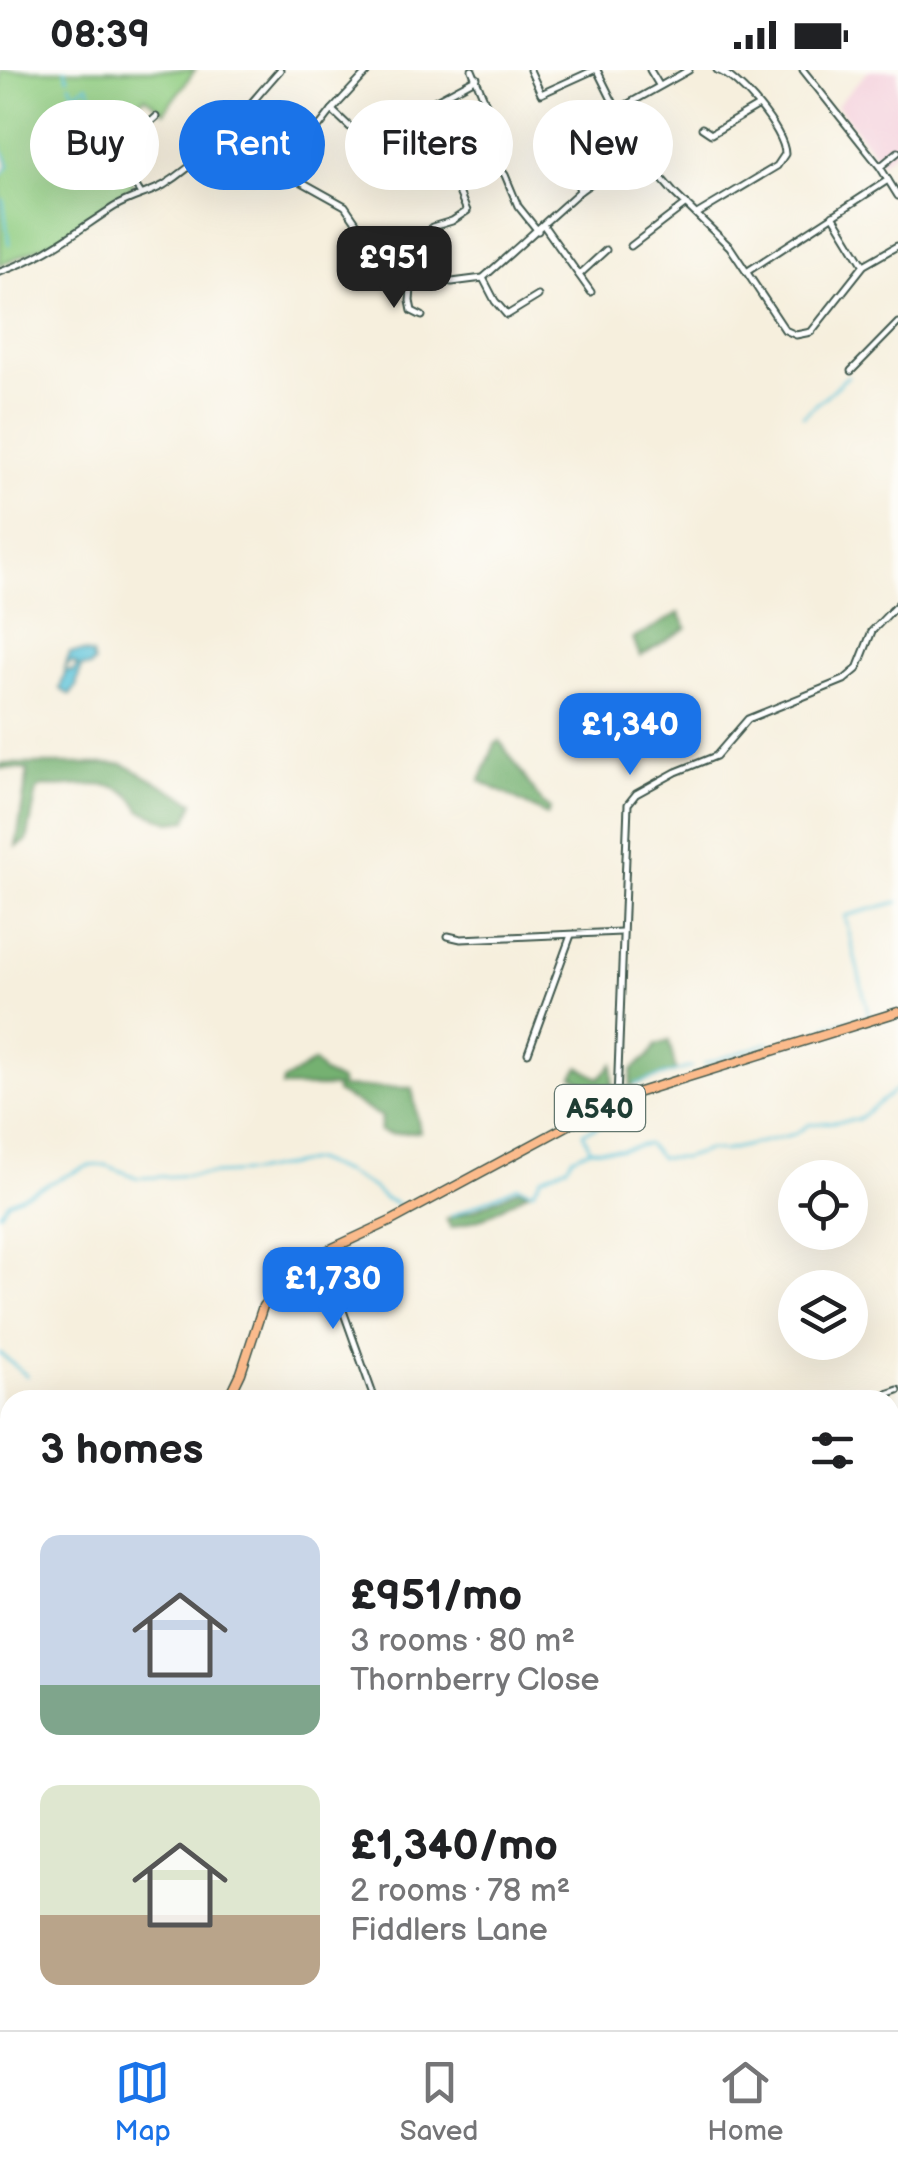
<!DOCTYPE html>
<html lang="en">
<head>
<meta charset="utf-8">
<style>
  body { margin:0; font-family:"Balsamiq Sans",sans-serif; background:#f2f2f2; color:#202124; height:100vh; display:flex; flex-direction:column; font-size:38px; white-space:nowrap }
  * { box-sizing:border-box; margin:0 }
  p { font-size:32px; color:#757577 }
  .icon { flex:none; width:55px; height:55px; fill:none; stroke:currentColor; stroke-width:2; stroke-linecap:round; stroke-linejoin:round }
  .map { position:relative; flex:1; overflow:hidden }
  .details { position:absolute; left:0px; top:1320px; width:900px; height:640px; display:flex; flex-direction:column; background:#fff; border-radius:30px 30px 0 0; box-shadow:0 10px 40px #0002 }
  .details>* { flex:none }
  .hud { position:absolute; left:30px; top:30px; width:840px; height:90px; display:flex; gap:20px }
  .tools { position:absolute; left:778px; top:1090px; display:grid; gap:20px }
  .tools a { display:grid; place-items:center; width:90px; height:90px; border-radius:50%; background:#fff; box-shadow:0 10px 40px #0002; font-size:50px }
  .price { position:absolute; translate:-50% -85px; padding:0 22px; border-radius:20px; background:#1a73e8; color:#fff; font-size:32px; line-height:65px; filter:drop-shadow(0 2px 5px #0008) }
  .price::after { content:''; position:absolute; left:50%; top:60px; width:30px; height:22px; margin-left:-15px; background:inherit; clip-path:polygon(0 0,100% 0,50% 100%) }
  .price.current { background:#222; color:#fff }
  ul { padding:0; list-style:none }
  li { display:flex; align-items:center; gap:30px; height:250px; padding:0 40px }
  li span { display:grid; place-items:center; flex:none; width:280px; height:200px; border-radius:20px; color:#555 }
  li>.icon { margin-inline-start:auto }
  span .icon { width:120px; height:120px; fill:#fffc; stroke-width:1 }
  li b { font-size:42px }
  h2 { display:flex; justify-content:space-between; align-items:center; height:120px; padding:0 40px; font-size:42px }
  .pill { padding:0 35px; border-radius:45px; background:#fff; box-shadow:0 10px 40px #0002; font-size:35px; line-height:90px }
  .pill.current { background:#1a73e8; color:#fff }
  .status { display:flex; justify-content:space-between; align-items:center; height:70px; padding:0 50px; background:#fff; direction:ltr }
  .status svg { height:28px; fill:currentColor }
  .tabs { display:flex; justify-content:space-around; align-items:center; height:140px; border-top:2px solid #e0e0e0; background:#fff; font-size:28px; color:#757577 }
  .tabs a { display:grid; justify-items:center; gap:5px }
  .tabs .current { color:#1a73e8 }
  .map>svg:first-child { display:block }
  .built { fill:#f4cfdc }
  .green { fill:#92ce83; stroke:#58865c; stroke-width:2.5 }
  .forest { fill:#75b171; stroke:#4a7752; stroke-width:2.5 }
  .water { fill:#5cc3d9; stroke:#3e8086; stroke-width:2.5 }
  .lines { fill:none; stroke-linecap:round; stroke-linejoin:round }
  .stream { stroke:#5cc3d9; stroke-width:2.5 }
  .minor-casing { stroke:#3f584d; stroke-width:9 }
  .major-casing { stroke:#3f584d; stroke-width:11 }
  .minor { stroke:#fff; stroke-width:5 }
  .major { stroke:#fbbb8c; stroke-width:8 }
  .labels { text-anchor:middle; stroke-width:8; stroke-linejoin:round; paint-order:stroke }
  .shield { fill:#fdfcf7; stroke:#62766e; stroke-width:2.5 }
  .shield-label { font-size:28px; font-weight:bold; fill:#1f3d34 }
</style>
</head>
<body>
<div class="status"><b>08:39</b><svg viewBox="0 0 49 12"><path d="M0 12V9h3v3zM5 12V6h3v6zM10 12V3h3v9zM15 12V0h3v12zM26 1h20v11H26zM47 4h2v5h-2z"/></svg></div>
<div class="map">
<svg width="898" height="1960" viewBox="0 0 898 1960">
  <rect width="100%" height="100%" fill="#fdfcf7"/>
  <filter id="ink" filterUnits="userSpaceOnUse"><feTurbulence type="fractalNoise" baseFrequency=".01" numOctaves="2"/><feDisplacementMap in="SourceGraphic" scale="20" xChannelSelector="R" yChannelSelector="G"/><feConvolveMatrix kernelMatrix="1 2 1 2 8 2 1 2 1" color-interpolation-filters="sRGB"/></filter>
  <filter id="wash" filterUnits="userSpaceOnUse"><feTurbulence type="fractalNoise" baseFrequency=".0048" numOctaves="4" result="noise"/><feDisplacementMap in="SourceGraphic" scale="40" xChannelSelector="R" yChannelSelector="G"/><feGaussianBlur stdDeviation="2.25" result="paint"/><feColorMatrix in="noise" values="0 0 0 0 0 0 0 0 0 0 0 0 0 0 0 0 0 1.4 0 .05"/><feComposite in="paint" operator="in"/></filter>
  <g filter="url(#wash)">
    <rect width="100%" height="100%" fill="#f6efdd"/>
    <g class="built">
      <path d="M 869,0 L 898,0 L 898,79 L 881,93 L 837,35 Z"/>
      <path d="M 678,1950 L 799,1950 L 802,1960 L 714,1960 Z"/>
    </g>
    <g class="green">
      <path d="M 0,0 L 195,0 L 164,42 L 145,27 L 99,65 L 135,116 L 112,129 L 64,167 L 0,195 L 0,105 L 8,96 L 0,73 Z"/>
      <path d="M 10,1511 L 10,1653 L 0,1652 L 0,1522 Z"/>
      <path d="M 0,1747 L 10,1750 L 10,1950 L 51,1950 L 51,1960 L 0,1960 Z"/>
      <path d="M 890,1777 L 898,1802 L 898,1960 L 840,1960 L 837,1950 L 890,1950 Z"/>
    </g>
    <g class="forest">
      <path d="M 679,543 L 687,558 L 640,586 L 633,569 Z"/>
      <path d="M 500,671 L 542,733 L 550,739 L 547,745 L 480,711 L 495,674 Z"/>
      <path d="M 0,694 L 123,694 L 194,732 L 187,750 L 170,752 L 140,740 C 124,701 78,720 44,716 L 37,720 L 27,771 L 16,777 L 28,700 L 0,698 Z"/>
      <path d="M 669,971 L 676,1001 L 630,1016 L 632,1000 L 649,986 L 656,975 Z"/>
      <path d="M 314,992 L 323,1003 L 340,1011 L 341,1017 L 412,1018 L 420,1062 L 391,1064 L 380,1061 L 382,1047 L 336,1022 L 336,1017 L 282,1017 L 283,1011 Z"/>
      <path d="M 613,994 L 612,1026 L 570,1046 L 565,1039 L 572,1042 L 593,1029 L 593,1020 L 573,1006 L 579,997 L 599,1008 Z"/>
      <path d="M 519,1119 L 528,1122 L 485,1147 L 451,1158 L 446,1149 L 476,1139 Z"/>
    </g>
    <g class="water">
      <path d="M 82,582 L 92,585 L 94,593 L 90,597 L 81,597 L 76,617 L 70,625 L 60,619 L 66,600 L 72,602 L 78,596 L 72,592 L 65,597 L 70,583 Z"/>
      <path d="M 230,1950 L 302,1950 L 310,1960 L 274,1960 L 279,1956 L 277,1952 L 271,1956 L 273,1960 L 233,1960 Z"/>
    </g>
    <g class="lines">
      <g class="stream">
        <path d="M 65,0 L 68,8"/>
        <path d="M 70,14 L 75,24 L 87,15 L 106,55"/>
        <path d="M 0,73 L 9,96 L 0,105"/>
        <path d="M 0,122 L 0,123"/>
        <path d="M 3,129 L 9,174"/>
        <path d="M 803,346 L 848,306"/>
        <path d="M 827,956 L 869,946 L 845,846 L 898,832"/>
        <path d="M 704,994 L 769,973"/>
        <path d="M 635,1014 L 691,997"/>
        <path d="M 590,1078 L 583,1063 L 639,1037 L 637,1030"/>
        <path d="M 0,1143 L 8,1132 L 88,1096 L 106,1095 L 138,1108 L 252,1102 L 314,1090 L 346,1103 L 372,1117 L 384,1128 L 398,1134"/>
        <path d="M 451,1146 L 518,1116 L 533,1121 L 542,1107 L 567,1096 L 572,1087 L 591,1079 L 620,1080 L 647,1074 L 660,1088 L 683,1088 L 708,1080 L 723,1081 L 795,1064 L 810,1054 L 857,1050 L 898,1018"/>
        <path d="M 0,1283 L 27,1306"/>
        <path d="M 890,1745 L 892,1750 L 898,1751"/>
      </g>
    </g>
  </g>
  <g filter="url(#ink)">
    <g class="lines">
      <defs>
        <g id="minor">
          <path d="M 472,0 L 500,67 L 493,89"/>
          <path d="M 530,0 L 541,24 L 594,0"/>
          <path d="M 597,0 L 637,80 L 674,123 L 730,177 L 785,260 L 796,265 L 811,262 L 864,195 L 897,176"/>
          <path d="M 650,0 L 659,15"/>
          <path d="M 803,0 L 880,97 L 898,126"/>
          <path d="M 615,38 L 621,38 L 689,0"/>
          <path d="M 332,40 L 393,98 L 411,101 L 467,80 L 493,89 L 505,105 L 518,136 L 538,161"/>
          <path d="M 412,43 L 477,8"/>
          <path d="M 231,57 L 284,102 L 345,136 L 378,184 L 391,195 L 412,205 L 452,212 L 483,208 L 580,121 L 637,80"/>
          <path d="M 702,58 L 711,64 L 757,37"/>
          <path d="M 560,71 L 566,71 L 580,121"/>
          <path d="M 881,96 L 898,82"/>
          <path d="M 285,101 L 332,40 L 369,0"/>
          <path d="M 141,124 L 117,86 L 120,79 L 156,47"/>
          <path d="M 697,144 L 777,96 L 785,84 C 785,61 739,7 717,0"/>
          <path d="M 833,145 L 863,194"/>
          <path d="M 544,156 L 591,222"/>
          <path d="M 432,157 L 452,151 L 467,141 L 444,87"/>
          <path d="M 631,176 L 686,134"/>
          <path d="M 748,201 L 888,110"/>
          <path d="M 0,202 C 46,186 75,162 114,137 C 130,127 148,124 164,115 C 211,86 243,41 280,0"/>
          <path d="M 412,205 L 410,231 L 412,241 L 422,246"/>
          <path d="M 579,205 L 606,180"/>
          <path d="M 483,208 L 495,231 L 507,245 L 538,226"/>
          <path d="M 851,301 L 898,253"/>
          <path d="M 448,866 L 461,869 L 621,862"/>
          <path d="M 528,983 L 571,865"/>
          <path d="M 617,1029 L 628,734 L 636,724 L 676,702 L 716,686 L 748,649 L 844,610 L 857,599 L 872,561 L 898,534"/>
          <path d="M 322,1182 L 375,1330"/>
          <path d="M 869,1330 L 898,1320"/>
          <path d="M 0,1656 L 10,1656"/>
          <path d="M 480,1950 L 503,1960"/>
          <path d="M 671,1950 L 698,1960"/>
          <path d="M 574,1957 L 592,1950"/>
          <path d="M 511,1960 L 552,1956 L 576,1960"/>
        </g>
        <g id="major">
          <path d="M 228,1330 L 241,1303 L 263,1236 L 294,1200 L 307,1190 L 391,1151 L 617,1029 L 898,942"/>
          <path d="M 0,1501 L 10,1495"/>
        </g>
      </defs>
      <use href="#minor" class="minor-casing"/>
      <use href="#major" class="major-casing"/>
      <use href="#minor" class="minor"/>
      <use href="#major" class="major"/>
    </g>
  </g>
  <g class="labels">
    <rect class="shield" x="555" y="1015" width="90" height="46" rx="8"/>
    <g class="shield-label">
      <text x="600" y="1048">A540</text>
    </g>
  </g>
</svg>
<div class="tools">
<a><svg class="icon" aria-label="locate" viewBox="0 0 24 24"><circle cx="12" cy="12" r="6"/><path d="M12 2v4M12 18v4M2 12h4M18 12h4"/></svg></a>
<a><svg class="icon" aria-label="layers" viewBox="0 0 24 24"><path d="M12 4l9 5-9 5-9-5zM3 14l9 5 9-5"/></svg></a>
</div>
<b class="price current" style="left:394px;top:241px">£951</b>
<b class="price" style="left:630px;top:708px">£1,340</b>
<b class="price" style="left:333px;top:1262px">£1,730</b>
<div class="hud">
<a class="pill">Buy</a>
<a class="pill current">Rent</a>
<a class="pill">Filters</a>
<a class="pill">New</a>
</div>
<section class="details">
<h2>3 homes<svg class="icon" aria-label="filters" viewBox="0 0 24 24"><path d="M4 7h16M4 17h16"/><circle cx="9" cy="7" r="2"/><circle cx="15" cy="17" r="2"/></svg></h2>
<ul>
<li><span style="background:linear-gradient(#c9d6e8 75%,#7fa58c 0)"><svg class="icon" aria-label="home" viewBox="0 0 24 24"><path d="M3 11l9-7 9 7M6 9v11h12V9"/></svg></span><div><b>£951/mo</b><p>3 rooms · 80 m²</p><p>Thornberry Close</p></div></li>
<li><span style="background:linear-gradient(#dfe7d0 65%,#b9a48a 0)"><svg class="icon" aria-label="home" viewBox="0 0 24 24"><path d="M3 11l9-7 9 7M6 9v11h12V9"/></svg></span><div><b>£1,340/mo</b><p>2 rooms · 78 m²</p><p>Fiddlers Lane</p></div></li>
</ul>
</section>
</div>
<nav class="tabs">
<a class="current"><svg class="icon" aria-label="map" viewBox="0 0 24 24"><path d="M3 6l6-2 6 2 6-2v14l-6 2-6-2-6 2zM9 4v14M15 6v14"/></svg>Map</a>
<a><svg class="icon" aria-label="saved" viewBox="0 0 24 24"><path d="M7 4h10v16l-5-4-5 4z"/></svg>Saved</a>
<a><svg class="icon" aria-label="home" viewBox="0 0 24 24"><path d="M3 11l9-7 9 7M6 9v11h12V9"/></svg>Home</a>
</nav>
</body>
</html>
